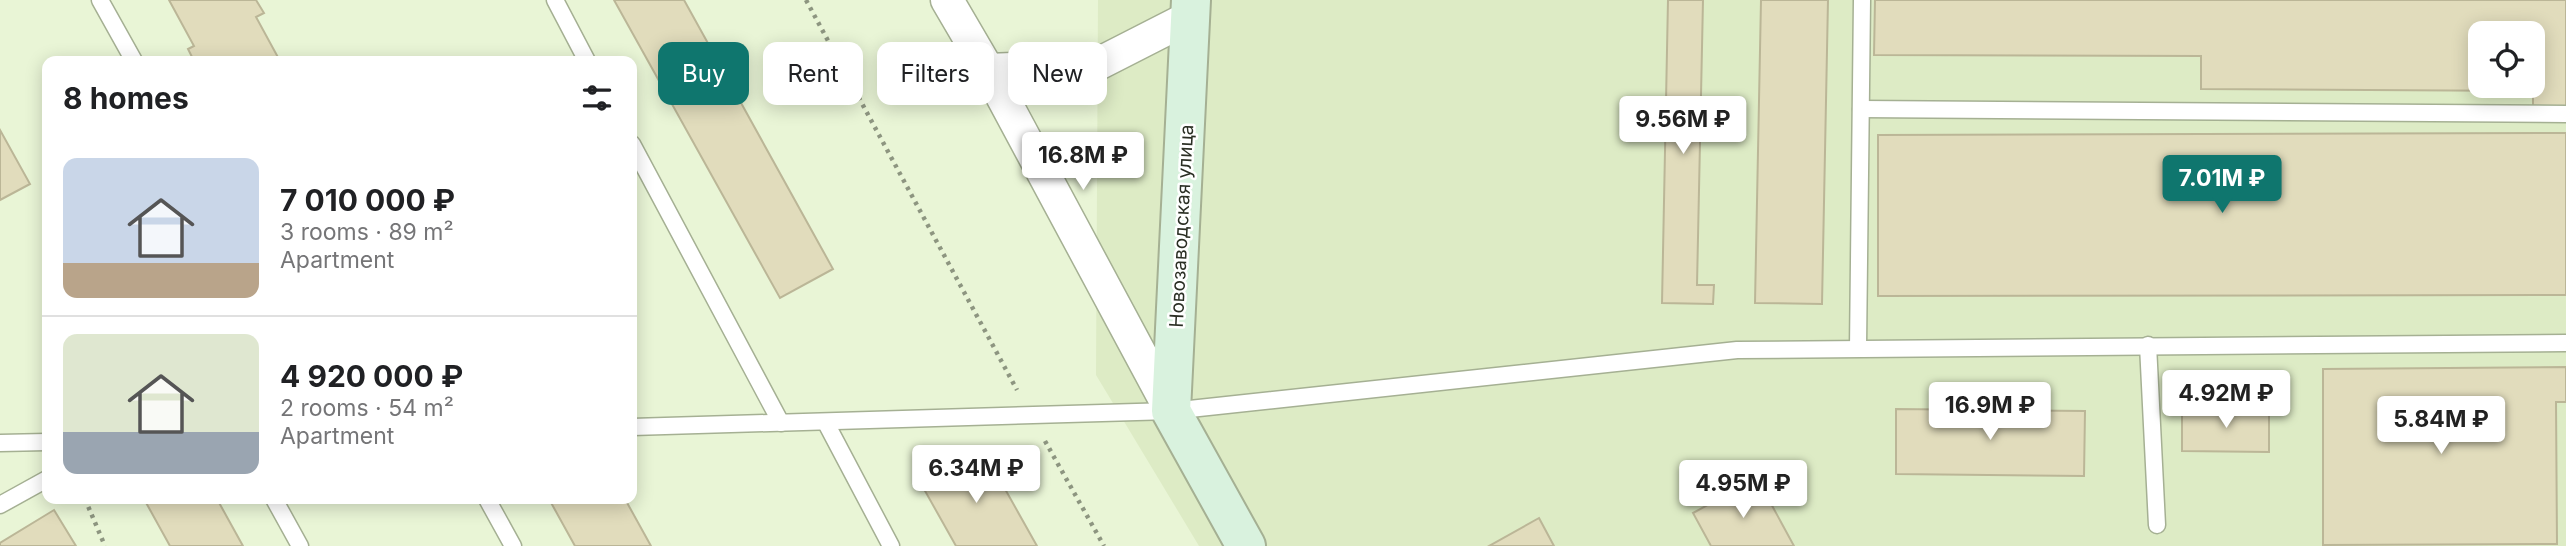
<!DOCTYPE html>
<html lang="en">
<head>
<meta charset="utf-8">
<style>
  body { margin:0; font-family:Inter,sans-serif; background:#f6f6f6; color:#202124; height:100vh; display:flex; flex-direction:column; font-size:26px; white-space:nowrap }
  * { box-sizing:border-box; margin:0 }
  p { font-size:23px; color:#757577 }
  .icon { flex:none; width:38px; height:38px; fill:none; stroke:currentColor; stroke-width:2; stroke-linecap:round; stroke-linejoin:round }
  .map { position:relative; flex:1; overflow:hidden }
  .sheet { position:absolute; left:42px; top:56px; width:595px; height:448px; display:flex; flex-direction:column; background:#fff; border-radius:14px; box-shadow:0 4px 18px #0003 }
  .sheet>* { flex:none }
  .top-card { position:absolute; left:658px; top:42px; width:665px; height:63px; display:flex; gap:14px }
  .buttons { position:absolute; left:2468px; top:21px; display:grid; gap:14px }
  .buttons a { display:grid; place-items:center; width:77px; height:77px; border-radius:14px; background:#fff; box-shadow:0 4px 18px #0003; font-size:35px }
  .price { position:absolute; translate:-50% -60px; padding:0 16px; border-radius:7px; background:#fff; color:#222; font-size:23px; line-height:46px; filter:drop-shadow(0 2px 4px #0008) }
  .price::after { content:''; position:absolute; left:50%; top:42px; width:21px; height:16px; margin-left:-10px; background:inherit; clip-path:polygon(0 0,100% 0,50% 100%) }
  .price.on { background:#0f766e; color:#fff }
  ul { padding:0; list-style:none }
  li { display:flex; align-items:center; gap:21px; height:175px; padding:0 21px }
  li+li { border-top:2px solid #e0e0e0 }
  li span { display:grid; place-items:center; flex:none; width:196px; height:140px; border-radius:14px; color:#555 }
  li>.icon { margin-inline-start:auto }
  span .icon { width:84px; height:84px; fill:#fffc; stroke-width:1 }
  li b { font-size:30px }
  h2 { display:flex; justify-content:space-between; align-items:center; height:84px; padding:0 21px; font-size:30px }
  .tag { padding:0 24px; border-radius:14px; background:#fff; box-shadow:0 4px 18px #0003; font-size:24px; line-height:63px }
  .tag.on { background:#0f766e; color:#fff }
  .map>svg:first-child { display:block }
  .built { fill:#ddebc5; fill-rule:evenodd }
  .building { fill:#e1dcbc; stroke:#bbb697; stroke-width:2; fill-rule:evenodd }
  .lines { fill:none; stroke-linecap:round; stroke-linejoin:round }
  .lane-casing { stroke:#a5b093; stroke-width:19 }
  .street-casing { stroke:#a5b093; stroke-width:35 }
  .secondary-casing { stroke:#a5b093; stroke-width:42 }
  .path { stroke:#8d9580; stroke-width:4.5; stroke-dasharray:3.5 5; stroke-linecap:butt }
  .lane { stroke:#fff; stroke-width:16 }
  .street { stroke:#fff; stroke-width:32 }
  .secondary { stroke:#d9f2de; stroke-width:38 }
  .labels { text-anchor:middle; stroke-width:5; stroke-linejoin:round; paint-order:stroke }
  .street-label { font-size:19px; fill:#2b2f24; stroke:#fff }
</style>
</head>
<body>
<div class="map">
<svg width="2566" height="546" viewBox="0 0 2566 546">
  <rect width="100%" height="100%" fill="#e9f5d6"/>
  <path class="built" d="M 1098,0 L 2566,0 L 2566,546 L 1199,546 L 1096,375 ZM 2480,33 L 2532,33 L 2532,86 L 2480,86 Z"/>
  <g class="building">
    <path d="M 169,0 L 256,0 L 264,13 L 256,17 L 280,61 L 194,61 L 188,49 L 194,46 Z"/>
    <path d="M 614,0 L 684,0 L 833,269 L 780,298 Z"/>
    <path d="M 1668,0 L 1703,0 L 1697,285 L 1714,285 L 1713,304 L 1662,303 Z"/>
    <path d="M 1761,0 L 1828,0 L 1822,304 L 1755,303 Z"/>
    <path d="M 1875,0 L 2566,0 L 2566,111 L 2533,111 L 2533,91 L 2201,89 L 2201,56 L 1874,55 ZM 2480,33 L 2532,33 L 2532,86 L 2480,86 Z"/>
    <path d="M 0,130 L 30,184 L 0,200 Z"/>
    <path d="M 2566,133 L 2566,295 L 1878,296 L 1878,135 Z"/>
    <path d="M 2566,367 L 2566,402 L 2556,402 L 2557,544 L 2323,545 L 2323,369 Z"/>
    <path d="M 2182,407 L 2269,408 L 2269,452 L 2182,451 Z"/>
    <path d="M 1896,409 L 2085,411 L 2084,476 L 1896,474 Z"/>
    <path d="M 982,448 L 1037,546 L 956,546 L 920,482 Z"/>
    <path d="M 1757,478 L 1794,546 L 1711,546 L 1693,513 Z"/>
    <path d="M 144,499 L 217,499 L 243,546 L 170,546 Z"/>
    <path d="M 549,499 L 625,499 L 651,546 L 575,546 Z"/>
    <path d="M 54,510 L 76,546 L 0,546 L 0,543 Z"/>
    <path d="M 1539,518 L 1554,546 L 1489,546 Z"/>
  </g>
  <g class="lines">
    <defs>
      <g id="lane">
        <path d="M 100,0 L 134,61"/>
        <path d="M 555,0 L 587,61"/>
        <path d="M 1861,109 L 2566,114"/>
        <path d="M 632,144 L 781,423"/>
        <path d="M 2148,345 L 2157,525"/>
        <path d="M 1858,348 L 1862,0"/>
        <path d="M 826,423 L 891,546"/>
        <path d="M 632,427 L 1171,411 L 1737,350 L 2566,343"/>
        <path d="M 0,443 L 47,442"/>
        <path d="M 274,499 L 300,546"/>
        <path d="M 487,499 L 513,546"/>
        <path d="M 0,505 L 47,479"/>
      </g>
      <g id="street">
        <path d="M 947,0 L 988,70 L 1171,411"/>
        <path d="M 988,70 L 1094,66 L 1192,16"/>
      </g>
      <path id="secondary" d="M 1191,0 L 1171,411 L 1246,546"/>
    </defs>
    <use href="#lane" class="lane-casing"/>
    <use href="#street" class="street-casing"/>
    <use href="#secondary" class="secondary-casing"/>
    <g class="path">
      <path d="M 806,0 L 1017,390"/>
      <path d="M 1045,441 L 1104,546"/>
      <path d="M 85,499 L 105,546"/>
    </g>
    <use href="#lane" class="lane"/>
    <use href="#street" class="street"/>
    <use href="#secondary" class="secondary"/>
  </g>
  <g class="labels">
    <g class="street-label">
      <text transform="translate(1181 226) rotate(-87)" y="7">Новозаводская улица</text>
    </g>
  </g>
</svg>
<div class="buttons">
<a><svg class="icon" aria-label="locate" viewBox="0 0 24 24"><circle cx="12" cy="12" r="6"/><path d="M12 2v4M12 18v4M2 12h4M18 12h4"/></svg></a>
</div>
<b class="price" style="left:1683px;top:156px">9.56M ₽</b>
<b class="price" style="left:1083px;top:192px">16.8M ₽</b>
<b class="price on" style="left:2222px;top:215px">7.01M ₽</b>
<b class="price" style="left:2226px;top:430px">4.92M ₽</b>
<b class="price" style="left:1990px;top:442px">16.9M ₽</b>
<b class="price" style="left:2441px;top:456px">5.84M ₽</b>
<b class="price" style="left:976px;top:505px">6.34M ₽</b>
<b class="price" style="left:1743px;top:520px">4.95M ₽</b>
<div class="top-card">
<a class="tag on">Buy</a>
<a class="tag">Rent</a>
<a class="tag">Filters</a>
<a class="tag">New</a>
</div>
<section class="sheet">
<h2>8 homes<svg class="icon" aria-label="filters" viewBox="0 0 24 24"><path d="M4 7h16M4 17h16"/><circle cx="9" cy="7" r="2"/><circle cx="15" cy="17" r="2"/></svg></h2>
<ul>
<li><span style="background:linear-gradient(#c9d6e8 75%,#b9a48a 0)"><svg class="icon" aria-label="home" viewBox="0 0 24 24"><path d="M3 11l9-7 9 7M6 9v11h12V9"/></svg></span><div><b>7 010 000 ₽</b><p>3 rooms · 89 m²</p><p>Apartment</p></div></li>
<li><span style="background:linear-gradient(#dfe7d0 70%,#9aa5b1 0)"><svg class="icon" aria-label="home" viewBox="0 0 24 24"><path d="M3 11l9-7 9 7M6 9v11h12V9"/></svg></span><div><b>4 920 000 ₽</b><p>2 rooms · 54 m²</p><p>Apartment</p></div></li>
</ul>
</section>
</div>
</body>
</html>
